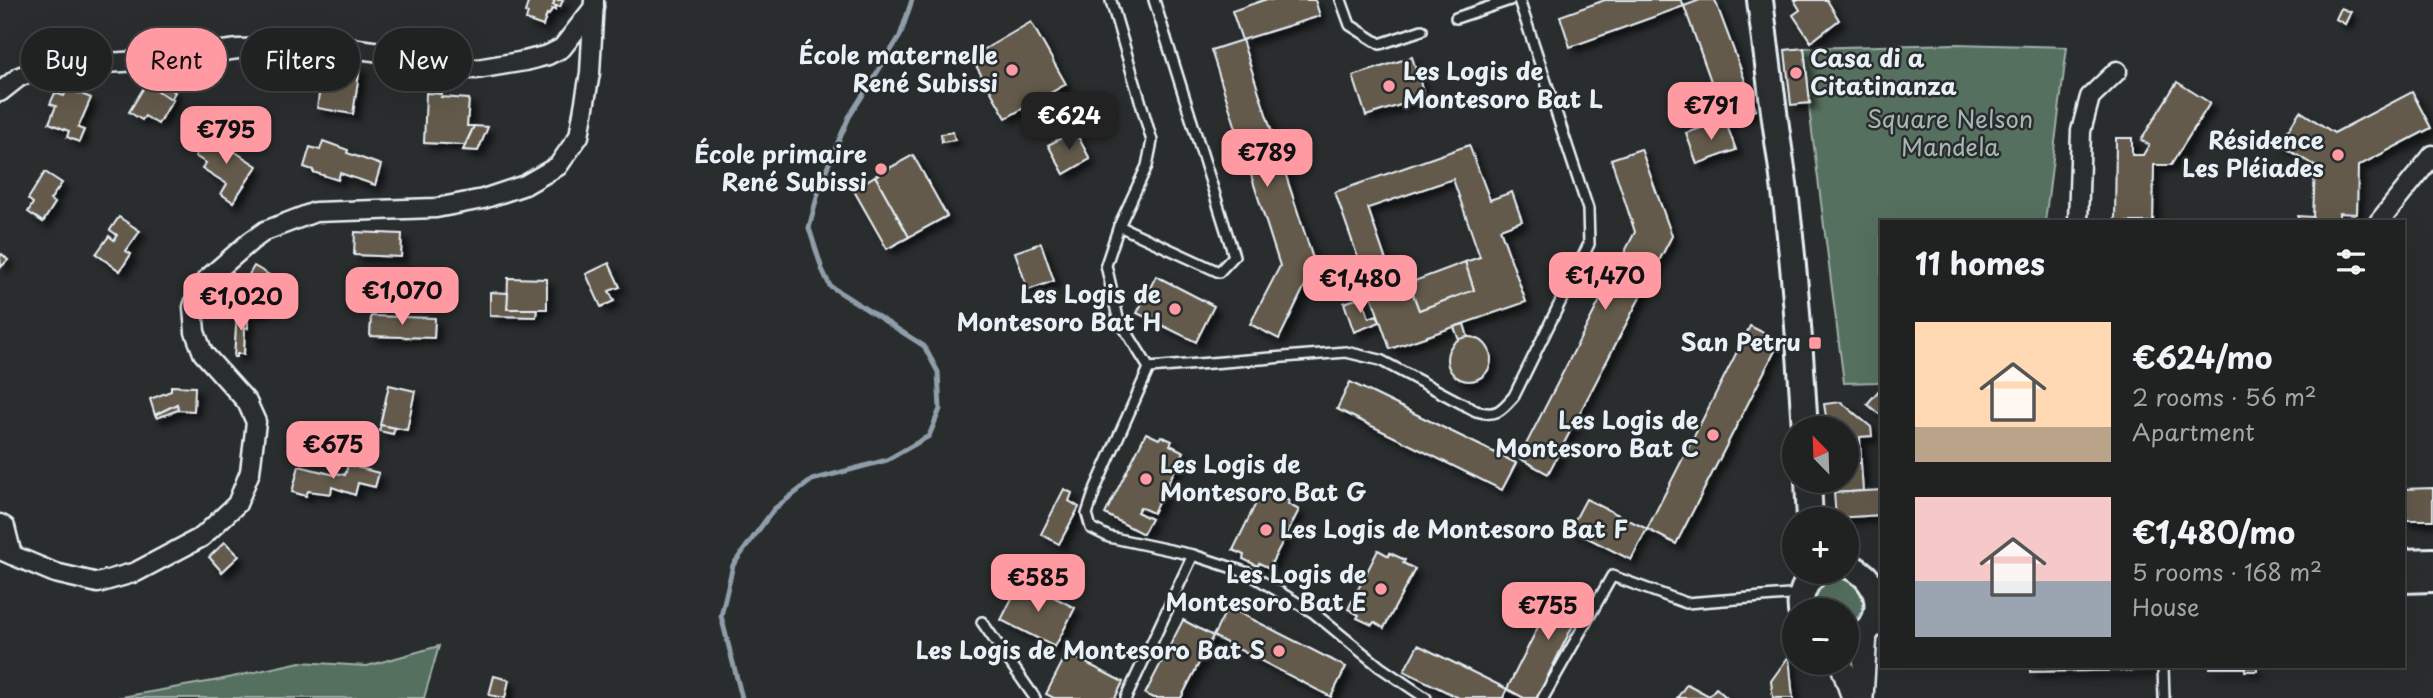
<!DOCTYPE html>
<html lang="en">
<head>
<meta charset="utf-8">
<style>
  body { margin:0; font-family:"Playpen Sans",sans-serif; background:#2d2f2f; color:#f1f3f6; height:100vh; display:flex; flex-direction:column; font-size:26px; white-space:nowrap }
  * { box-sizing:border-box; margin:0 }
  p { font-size:23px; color:#a2a4a5 }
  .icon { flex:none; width:38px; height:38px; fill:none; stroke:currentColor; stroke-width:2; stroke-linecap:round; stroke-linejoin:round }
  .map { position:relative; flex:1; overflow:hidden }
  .side { position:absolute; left:1880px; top:220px; width:525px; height:448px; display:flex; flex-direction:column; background:#202222; border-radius:0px; box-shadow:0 7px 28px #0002,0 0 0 2px #3d3f40 }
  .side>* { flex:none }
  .banner { position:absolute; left:21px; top:28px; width:665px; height:63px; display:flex; gap:14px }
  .needle { width:46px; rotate:337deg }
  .fabs { position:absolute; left:1782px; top:416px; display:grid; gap:14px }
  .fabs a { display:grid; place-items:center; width:77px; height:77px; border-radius:50%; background:#202222; box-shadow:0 7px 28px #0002,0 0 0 2px #3d3f40; font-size:35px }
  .price { position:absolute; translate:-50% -60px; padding:0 16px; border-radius:14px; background:#ff9aa2; color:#111; font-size:23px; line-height:46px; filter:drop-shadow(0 2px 4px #0008) }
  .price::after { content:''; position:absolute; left:50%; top:42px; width:21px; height:16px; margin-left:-10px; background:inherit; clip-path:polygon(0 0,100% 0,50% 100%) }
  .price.on { background:#222; color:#fff }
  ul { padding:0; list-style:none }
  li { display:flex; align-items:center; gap:21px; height:175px; padding:0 35px }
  li span { display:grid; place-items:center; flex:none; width:196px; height:140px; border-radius:0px; color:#555 }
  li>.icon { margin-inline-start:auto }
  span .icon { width:84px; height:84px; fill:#fffc; stroke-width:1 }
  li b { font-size:30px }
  h2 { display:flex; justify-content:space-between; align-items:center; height:84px; padding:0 35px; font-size:30px }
  .tag { padding:0 24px; border-radius:32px; background:#202222; box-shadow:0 7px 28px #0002,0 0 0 2px #3d3f40; font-size:24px; line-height:63px }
  .tag.on { background:#ff9aa2; color:#111 }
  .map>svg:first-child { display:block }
  .green { fill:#56705e; stroke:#9fb0ab; stroke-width:2 }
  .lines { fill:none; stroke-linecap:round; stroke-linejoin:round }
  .stream { stroke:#8f9eaa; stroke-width:5 }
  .building { fill:#635a4b; stroke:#e8f1f8; stroke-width:2; fill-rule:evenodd; filter:url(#shadow) }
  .service-casing { stroke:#e8f1f8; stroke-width:14 }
  .minor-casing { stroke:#e8f1f8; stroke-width:23 }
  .tertiary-casing { stroke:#e8f1f8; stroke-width:26 }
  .secondary-casing { stroke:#e8f1f8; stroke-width:30 }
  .service { stroke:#2a2d2e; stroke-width:9 }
  .minor { stroke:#2a2d2e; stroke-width:18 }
  .tertiary { stroke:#2a2d2e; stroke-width:21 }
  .secondary { stroke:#2a2d2e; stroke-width:24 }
  .poi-dot { fill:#ff9aa2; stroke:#2a2d2e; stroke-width:2.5 }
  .labels { text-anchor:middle; stroke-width:5; stroke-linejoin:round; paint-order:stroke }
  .poi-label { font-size:24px; font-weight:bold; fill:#e8f1f8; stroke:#2a2d2e; text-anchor:end }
  .park-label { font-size:24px; fill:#a6b7b3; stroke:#2a2d2e }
</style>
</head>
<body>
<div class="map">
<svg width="2433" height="698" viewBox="0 0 2433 698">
  <defs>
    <filter id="shadow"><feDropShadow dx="6" dy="6" stdDeviation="3.5" flood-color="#0009"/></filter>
  </defs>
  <rect width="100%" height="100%" fill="#2a2d2e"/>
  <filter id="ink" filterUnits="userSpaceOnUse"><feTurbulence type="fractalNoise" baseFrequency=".0143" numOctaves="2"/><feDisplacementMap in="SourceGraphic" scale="14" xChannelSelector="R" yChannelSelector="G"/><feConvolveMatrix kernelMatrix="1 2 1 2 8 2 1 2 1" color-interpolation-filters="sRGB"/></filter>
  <g filter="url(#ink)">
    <g class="green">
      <path d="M 1955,44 L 2067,47 L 2045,222 L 1881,222 L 1881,379 L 1879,382 L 1844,383 L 1810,116 L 1804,48 Z"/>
      <path d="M 1835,576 C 1867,575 1875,612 1846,627 L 1846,611 L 1815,611 C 1811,595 1819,581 1835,576 Z"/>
      <path d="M 439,646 L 424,698 L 116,698 L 219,680 L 300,662 L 367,666 Z"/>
    </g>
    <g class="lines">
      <path class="stream" d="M 742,698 L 721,616 L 733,565 L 774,509 L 812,480 L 887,460 L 929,436 L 940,409 L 938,372 L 924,346 L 830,286 L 822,269 L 809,228 L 821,182 L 849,117 L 900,36 L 912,0"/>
    </g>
    <g class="building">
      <path d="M 529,0 L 555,0 L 553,5 L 556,6 L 555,10 L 552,9 L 549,15 L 547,14 L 543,26 L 526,20 L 528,13 L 525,12 Z"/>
      <path d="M 555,0 L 563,0 L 560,7 L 553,5 Z"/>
      <path d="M 1264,0 L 1315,0 L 1320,16 L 1242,40 L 1232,11 Z"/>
      <path d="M 1605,0 L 1681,0 L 1684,6 L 1570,47 L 1560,16 Z"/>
      <path d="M 1700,0 L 1715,0 L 1756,110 L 1725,120 L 1684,6 Z"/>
      <path d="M 1794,0 L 1827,0 L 1839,20 L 1811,42 L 1793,15 L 1800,10 Z"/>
      <path d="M 2341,8 L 2351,12 L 2345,24 L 2336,19 Z"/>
      <path d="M 1031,22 L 1066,84 L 1006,118 L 971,57 Z"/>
      <path d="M 1242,40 L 1315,265 L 1279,339 L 1250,324 L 1280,266 L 1211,50 Z"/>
      <path d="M 1804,48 L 1810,103 L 1791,105 L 1785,50 Z"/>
      <path d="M 1412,57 L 1425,97 L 1366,116 L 1353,76 Z"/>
      <path d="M 331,63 L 360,67 L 353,114 L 317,108 L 321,81 L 327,82 Z"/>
      <path d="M 2177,82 L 2210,103 L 2171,165 L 2154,165 L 2153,222 L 2115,222 L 2116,138 L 2132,138 L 2132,155 L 2143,155 L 2149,145 L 2141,140 Z"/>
      <path d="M 160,83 L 175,92 L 171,99 L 155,90 Z"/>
      <path d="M 146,84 L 173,100 L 158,124 L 145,116 L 142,120 L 129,112 Z"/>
      <path d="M 67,88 L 91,98 L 78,128 L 84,130 L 79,142 L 67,137 L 69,131 L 49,123 L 56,106 L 50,104 L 55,93 L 64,96 Z"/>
      <path d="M 2412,92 L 2431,128 L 2358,166 L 2357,214 L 2339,213 L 2339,222 L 2298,222 L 2298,216 L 2313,217 L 2315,166 L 2279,144 L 2300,111 L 2334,133 Z"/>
      <path d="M 426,93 L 442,94 L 441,97 L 469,99 L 467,126 L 474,126 L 465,145 L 424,143 Z"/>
      <path d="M 1725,120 L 1736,150 L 1697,164 L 1686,133 Z"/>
      <path d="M 474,126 L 488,127 L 478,151 L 463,150 Z"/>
      <path d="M 1075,131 L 1090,159 L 1064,174 L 1048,145 Z"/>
      <path d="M 953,132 L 955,140 L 942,142 L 941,134 Z"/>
      <path d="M 209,135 L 257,166 L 233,202 L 221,194 L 227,184 L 202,168 L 206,163 L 195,156 Z"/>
      <path d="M 323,141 L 348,150 L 347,153 L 381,165 L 375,185 L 340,173 L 338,180 L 313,172 L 313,170 L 304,167 L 310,147 L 320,150 Z"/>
      <path d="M 1469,145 L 1490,200 L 1512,192 L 1522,221 L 1500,229 L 1526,302 L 1390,349 L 1335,192 ZM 1453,179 L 1480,257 L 1465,262 L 1474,290 L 1419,310 L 1409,283 L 1395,287 L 1368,208 Z"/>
      <path d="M 1641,149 L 1672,236 L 1548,474 L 1519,458 L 1635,232 L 1611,159 Z"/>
      <path d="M 913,155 L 947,216 L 909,237 L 875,176 Z"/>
      <path d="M 45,172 L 62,183 L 50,200 L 55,203 L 43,222 L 28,212 L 33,203 L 28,199 Z"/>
      <path d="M 875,176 L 909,237 L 887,249 L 853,189 Z"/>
      <path d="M 119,217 L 140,231 L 126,251 L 131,254 L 120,271 L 96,254 L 109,236 L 114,240 L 117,235 L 110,230 Z"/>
      <path d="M 355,232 L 402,234 L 401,257 L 354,255 Z"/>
      <path d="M 1041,243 L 1054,281 L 1028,290 L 1015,252 Z"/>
      <path d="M 2,254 L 8,260 L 1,267 L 0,257 Z"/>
      <path d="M 1465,262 L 1474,290 L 1419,310 L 1409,283 Z"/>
      <path d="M 609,263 L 620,287 L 609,291 L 614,301 L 601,307 L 586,274 Z"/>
      <path d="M 254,266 L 273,277 L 269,283 L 274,286 L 258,314 L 234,300 Z"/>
      <path d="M 1156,276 L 1214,306 L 1196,342 L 1137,313 Z"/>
      <path d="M 508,278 L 547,279 L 547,309 L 507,309 Z"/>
      <path d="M 490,292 L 508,293 L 507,309 L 537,309 L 536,317 L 490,316 Z"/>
      <path d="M 1362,297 L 1369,318 L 1377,315 L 1380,322 L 1354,332 L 1344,303 Z"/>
      <path d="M 237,312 L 248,312 L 248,328 L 245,327 L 244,354 L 237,354 L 237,357 L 234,357 Z"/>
      <path d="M 371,316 L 435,318 L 434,338 L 370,336 Z"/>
      <path d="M 1464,324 L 1468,337 L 1459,340 L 1454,327 Z"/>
      <path d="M 1750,326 L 1780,341 L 1676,544 L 1647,529 Z"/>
      <circle cx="1469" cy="359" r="22"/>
      <path d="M 1350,382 L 1516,463 L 1502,490 L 1337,409 Z"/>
      <path d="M 389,385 L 415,391 L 407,430 L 380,425 Z"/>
      <path d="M 171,386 L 195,387 L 194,411 L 178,410 L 177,404 L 155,415 L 150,399 L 171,391 Z"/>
      <path d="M 1881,388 L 1881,412 L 1879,414 L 1867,404 Z"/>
      <path d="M 1841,402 L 1871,427 L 1872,436 L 1860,437 L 1861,463 L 1846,463 L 1846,429 L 1828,429 L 1824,404 Z"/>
      <path d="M 177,404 L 178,410 L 157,418 L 155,415 Z"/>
      <path d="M 381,425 L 395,428 L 393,434 L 379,431 Z"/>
      <path d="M 1146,433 L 1159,439 L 1161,436 L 1172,441 L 1170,445 L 1184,452 L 1153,513 L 1140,507 L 1137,512 L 1151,519 L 1143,534 L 1105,514 Z"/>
      <path d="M 1846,463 L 1861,463 L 1863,491 L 1834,493 L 1833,481 L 1846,481 Z"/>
      <path d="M 348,465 L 379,473 L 375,487 L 358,483 L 355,495 L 332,487 L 331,494 L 308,491 L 306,496 L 292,492 L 299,466 L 335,475 L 336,473 L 345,475 Z"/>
      <path d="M 2433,488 L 2433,520 L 2403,520 L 2403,489 Z"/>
      <path d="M 1064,489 L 1072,493 L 1069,501 L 1079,507 L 1059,544 L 1041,534 Z"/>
      <path d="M 1881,490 L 1881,515 L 1836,518 L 1834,493 Z"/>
      <path d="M 1262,491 L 1274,497 L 1275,494 L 1289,501 L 1288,504 L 1299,510 L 1269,568 L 1259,563 L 1258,566 L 1243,559 L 1244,555 L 1233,550 Z"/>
      <path d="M 1586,499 L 1647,529 L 1631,560 L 1570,529 Z"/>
      <path d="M 225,542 L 239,556 L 222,572 L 209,557 Z"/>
      <path d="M 1378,550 L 1389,556 L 1390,553 L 1405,560 L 1403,563 L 1415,569 L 1384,628 L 1374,622 L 1372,625 L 1357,618 L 1359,615 L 1348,609 Z"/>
      <path d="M 1021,580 L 1075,608 L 1055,647 L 1001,620 Z"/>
      <path d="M 1561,581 L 1588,595 L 1537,698 L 1524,698 L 1507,689 Z"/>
      <path d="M 1228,607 L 1346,667 L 1331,697 L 1213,636 Z"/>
      <path d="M 1183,620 L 1213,636 L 1181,698 L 1153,698 L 1145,694 Z"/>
      <path d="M 1418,645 L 1507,689 L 1503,698 L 1459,698 L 1404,671 Z"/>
      <path d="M 1067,653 L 1123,682 L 1115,698 L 1054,698 L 1046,694 Z"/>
      <path d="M 1789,656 L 1793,698 L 1773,698 L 1771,681 Z"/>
      <path d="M 2030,667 L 2149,667 L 2149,670 L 2030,672 Z"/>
      <path d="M 2210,667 L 2257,667 L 2257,671 L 2245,671 L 2245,668 L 2210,668 Z"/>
      <path d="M 494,676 L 509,680 L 505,698 L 489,695 Z"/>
      <path d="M 1687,684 L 1709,696 L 1716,688 L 1727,698 L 1677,698 Z"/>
    </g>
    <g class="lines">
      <defs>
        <g id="service">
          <path d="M 1341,0 L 1350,25 L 1380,44 L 1422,30"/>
          <path d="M 1111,1 L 1152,141 L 1147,166 L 1119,226 L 1106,265 L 1118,318 L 1149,368 L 1346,352 L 1380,360 L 1476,411 C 1496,417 1501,411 1514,396 L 1589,244 L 1588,209 L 1519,0"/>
          <path d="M 1456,18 L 1510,0"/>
          <path d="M 1119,226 L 1219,272 L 1234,256 L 1154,0"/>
          <path d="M 1149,368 L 1096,487 L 1087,514 L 1091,528 L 1109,537 L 1193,555 L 1248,573 L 1314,613 L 1380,667 L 1426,698"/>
          <path d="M 982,622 L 1035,698"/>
          <path d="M 2163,667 L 2164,698"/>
          <path d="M 1126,698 L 1193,555"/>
          <path d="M 1543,698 L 1612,576 L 1686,603 L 1801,594"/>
        </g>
        <g id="minor">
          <path d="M 0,92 L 19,77 L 44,67 L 154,60 L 238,49 L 336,46 L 388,53 L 429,68 L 477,69 L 525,61 L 548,55 L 562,48 L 594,7"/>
          <path d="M 2078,222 L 2081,131 L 2090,97 L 2117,71"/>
          <path d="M 2379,222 L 2433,155"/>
          <path d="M 0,524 L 5,527 L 12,555"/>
          <path d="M 0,550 L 55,573 L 98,583 L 136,572 L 202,537 L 237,504 L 250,472 L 256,422 L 247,402 L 203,353 L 195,332 L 193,307 L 198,293 L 207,279 L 251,241 L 265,231 L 315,212 L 436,208 L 483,199 L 525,185 L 558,166 L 579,136 L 590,73 L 594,0"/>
        </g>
        <g id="tertiary">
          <path d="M 1841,663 L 1853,698"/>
          <path d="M 1862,698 L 1866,632"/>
        </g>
        <g id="secondary">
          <path d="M 1760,0 C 1766,49 1772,99 1779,148 C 1793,241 1799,335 1805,429"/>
          <path d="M 1808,481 L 1810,520"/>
          <path d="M 2403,562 L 2433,561"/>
          <path d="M 1846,565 C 1887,579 1889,632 1846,641"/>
          <path d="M 2403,580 L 2433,579"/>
          <path d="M 1801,611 C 1799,595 1805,582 1817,572"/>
        </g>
      </defs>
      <use href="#service" class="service-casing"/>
      <use href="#minor" class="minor-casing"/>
      <use href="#tertiary" class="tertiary-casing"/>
      <use href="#secondary" class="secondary-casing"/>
      <use href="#service" class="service"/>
      <use href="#minor" class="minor"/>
      <use href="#tertiary" class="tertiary"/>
      <use href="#secondary" class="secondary"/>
    </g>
  </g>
  <g class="poi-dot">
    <circle cx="1012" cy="70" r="7"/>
    <circle cx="1796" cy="73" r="7"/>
    <circle cx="1389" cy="86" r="7"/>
    <circle cx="2338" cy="155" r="7"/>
    <circle cx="881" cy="169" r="7"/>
    <circle cx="1175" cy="309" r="7"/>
    <rect x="1808" y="336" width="14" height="14" rx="3.5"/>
    <circle cx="1713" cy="435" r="7"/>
    <circle cx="1146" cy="479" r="7"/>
    <circle cx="1266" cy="530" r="7"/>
    <circle cx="1381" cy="589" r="7"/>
    <circle cx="1279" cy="651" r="7"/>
  </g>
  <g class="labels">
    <g class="poi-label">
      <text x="998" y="64">École maternelle<tspan x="998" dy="28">René Subissi</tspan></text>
      <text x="1810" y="67" text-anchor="start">Casa di a<tspan x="1810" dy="28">Citatinanza</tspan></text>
      <text x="1403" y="80" text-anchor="start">Les Logis de<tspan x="1403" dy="28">Montesoro Bat L</tspan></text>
      <text x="2324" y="149">Résidence<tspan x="2324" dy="28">Les Pléiades</tspan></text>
      <text x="867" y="163">École primaire<tspan x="867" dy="28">René Subissi</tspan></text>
      <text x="1161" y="303">Les Logis de<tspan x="1161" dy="28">Montesoro Bat H</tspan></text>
      <text x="1801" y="351">San Petru</text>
      <text x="1699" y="429">Les Logis de<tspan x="1699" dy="28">Montesoro Bat C</tspan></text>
      <text x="1160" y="473" text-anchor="start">Les Logis de<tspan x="1160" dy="28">Montesoro Bat G</tspan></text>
      <text x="1280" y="538" text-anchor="start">Les Logis de Montesoro Bat F</text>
      <text x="1367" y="583">Les Logis de<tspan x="1367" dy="28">Montesoro Bat E</tspan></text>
      <text x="1265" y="659">Les Logis de Montesoro Bat S</text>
    </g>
    <g class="park-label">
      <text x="1950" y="128">Square Nelson<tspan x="1950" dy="28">Mandela</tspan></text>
    </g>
  </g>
</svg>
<div class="fabs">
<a><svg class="needle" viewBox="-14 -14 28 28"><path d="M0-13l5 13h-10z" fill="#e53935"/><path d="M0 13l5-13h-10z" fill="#a2a4a5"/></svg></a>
<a>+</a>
<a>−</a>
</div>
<b class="price" style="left:1711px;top:142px">€791</b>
<b class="price on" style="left:1069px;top:152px">€624</b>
<b class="price" style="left:226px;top:166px">€795</b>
<b class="price" style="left:1267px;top:189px">€789</b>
<b class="price" style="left:1605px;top:312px">€1,470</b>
<b class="price" style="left:1360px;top:315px">€1,480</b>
<b class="price" style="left:402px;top:327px">€1,070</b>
<b class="price" style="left:241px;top:333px">€1,020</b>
<b class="price" style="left:333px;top:481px">€675</b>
<b class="price" style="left:1038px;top:614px">€585</b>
<b class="price" style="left:1548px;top:642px">€755</b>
<div class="banner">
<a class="tag">Buy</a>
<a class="tag on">Rent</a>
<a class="tag">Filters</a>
<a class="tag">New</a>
</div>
<section class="side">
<h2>11 homes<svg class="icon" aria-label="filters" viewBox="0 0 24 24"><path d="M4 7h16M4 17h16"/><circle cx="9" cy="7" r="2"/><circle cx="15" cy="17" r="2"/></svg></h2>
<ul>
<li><span style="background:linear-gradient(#ffd9b3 75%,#b9a48a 0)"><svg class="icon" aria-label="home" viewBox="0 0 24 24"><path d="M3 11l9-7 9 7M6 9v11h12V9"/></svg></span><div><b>€624/mo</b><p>2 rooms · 56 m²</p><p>Apartment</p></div></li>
<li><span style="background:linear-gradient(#f6c9c9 60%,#9aa5b1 0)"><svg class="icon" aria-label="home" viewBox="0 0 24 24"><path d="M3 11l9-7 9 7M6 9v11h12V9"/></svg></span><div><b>€1,480/mo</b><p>5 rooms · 168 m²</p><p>House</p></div></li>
</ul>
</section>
</div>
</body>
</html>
